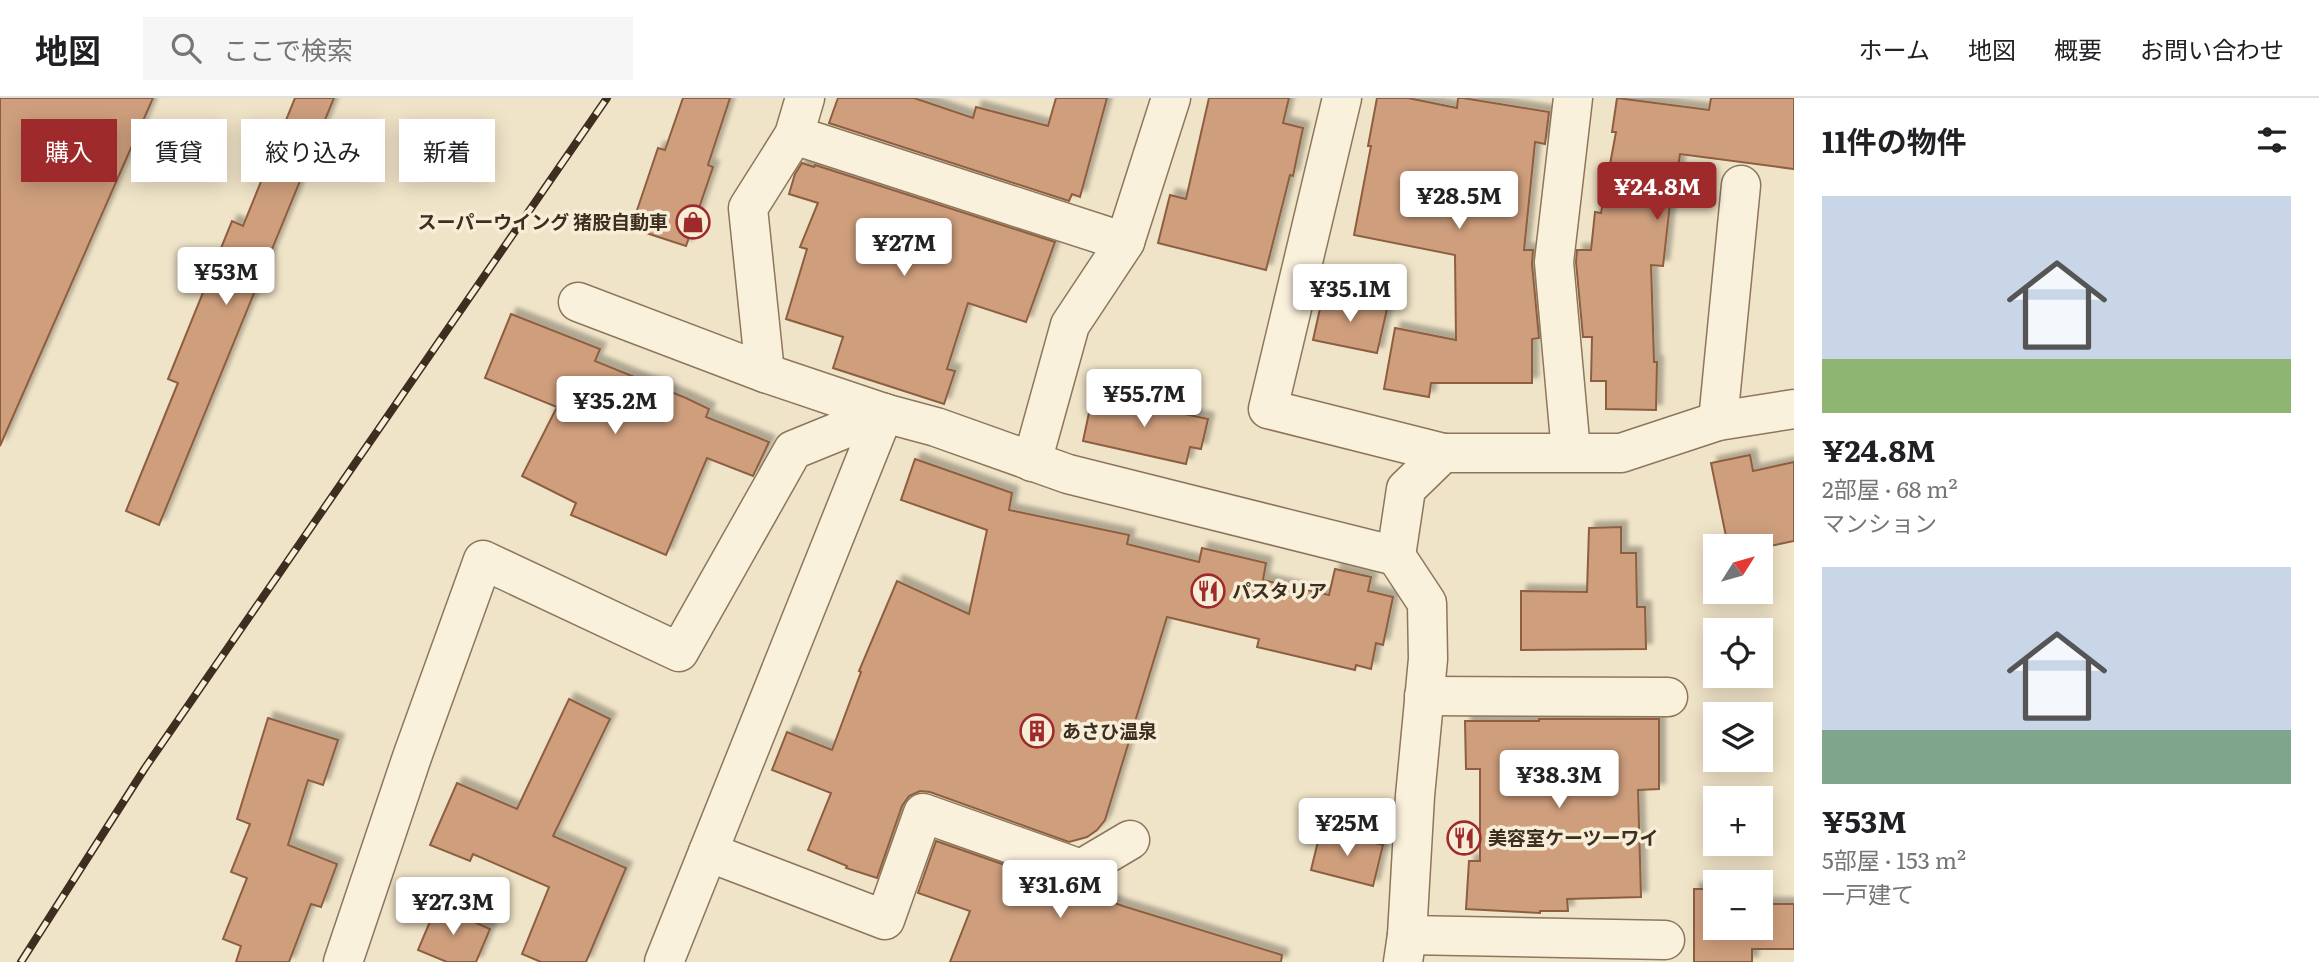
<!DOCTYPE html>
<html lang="ja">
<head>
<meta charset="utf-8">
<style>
  body { margin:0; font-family:Literata,"Noto Sans JP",serif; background:#f6f6f6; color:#202124; height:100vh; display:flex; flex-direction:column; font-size:26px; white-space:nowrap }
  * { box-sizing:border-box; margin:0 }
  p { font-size:23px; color:#757577 }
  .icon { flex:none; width:38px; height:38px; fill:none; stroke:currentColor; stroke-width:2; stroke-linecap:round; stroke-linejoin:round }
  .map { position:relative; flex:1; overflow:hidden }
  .drawer { display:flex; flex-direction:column; background:#fff; width:525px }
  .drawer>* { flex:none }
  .banner { position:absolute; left:21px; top:21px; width:665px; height:63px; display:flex; gap:14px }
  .needle { width:46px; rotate:53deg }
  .fabs { position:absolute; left:1703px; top:436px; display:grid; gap:14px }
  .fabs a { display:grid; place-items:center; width:70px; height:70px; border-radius:0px; background:#fff; box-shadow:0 4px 18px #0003; font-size:35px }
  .price { position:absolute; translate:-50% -60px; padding:0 16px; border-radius:7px; background:#fff; color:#222; font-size:23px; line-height:46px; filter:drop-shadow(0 2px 4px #0008) }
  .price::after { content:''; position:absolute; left:50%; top:42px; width:21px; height:16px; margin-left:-10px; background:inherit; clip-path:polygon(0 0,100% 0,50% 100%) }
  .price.on { background:#9e2a2b; color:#fff }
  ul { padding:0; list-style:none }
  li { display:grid; align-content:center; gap:14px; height:371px; padding:0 28px }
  li span { display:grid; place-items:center; height:217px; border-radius:0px; color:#555 }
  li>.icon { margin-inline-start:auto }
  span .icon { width:126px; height:126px; fill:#fffc; stroke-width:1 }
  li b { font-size:30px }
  h2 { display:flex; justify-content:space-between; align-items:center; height:84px; padding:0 28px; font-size:30px }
  .chip { padding:0 24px; border-radius:0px; background:#fff; box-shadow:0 4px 18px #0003; font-size:24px; line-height:63px }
  .chip.on { background:#9e2a2b; color:#fff }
  header { display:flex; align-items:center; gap:42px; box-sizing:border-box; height:98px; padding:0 35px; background:#fff; border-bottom:2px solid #e0e0e0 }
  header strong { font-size:33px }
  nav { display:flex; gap:38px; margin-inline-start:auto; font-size:24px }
  .search { width:490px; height:63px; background:#f6f6f6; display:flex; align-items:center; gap:18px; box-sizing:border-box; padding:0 24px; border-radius:0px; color:#757577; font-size:26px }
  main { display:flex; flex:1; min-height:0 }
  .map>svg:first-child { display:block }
  .building { fill:#cf9f7d; stroke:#8d5f41; stroke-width:2; filter:url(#shadow) }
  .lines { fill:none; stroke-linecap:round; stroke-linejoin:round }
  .minor-casing { stroke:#8d765c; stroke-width:41 }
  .minor { stroke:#faf1dc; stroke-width:38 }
  .rail-casing { stroke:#3d2e20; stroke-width:8 }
  .rail { stroke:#f7eed8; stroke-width:5; stroke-dasharray:16; stroke-linecap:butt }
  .labels { text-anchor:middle; stroke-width:7; stroke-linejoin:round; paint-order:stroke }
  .poi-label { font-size:19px; font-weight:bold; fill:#3d2e20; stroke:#f7eed8; text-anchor:start }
</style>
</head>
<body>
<header>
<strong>地図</strong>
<div class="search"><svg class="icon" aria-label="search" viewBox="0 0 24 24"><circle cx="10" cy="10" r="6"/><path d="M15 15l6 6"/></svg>ここで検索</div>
<nav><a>ホーム</a><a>地図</a><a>概要</a><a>お問い合わせ</a></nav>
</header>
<main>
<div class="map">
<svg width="1794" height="864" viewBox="0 0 1794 864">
  <defs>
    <filter id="shadow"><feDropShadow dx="6" dy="-6" stdDeviation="2" flood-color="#0004"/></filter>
  </defs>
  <rect width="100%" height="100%" fill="#f0e4c8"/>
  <g class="building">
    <path d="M 0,0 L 153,0 L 0,348 Z"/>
    <path d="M 295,0 L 334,0 L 159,427 L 126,413 L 178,285 L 168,281 L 232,123 L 243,128 Z"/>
    <path d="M 683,0 L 730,0 L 708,67 L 713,69 L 686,148 L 631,130 L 658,50 L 665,52 Z"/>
    <path d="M 838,0 L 914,0 L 973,20 L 976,9 L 1048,28 L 1056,0 L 1107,0 L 1080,99 L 1072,96 L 1069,103 L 829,25 Z"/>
    <path d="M 1209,0 L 1289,0 L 1283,25 L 1303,30 L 1293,78 L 1290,77 L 1266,172 L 1158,145 L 1170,97 L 1186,101 Z"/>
    <path d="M 1377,0 L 1408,0 L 1457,10 L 1458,0 L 1463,0 L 1549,14 L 1545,46 L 1535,44 L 1524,152 L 1533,152 L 1532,166 L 1539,240 L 1532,241 L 1532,285 L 1431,285 L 1429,299 L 1384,291 L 1395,230 L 1456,242 L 1455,157 L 1354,137 L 1371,48 L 1368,48 Z"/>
    <path d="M 1617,0 L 1709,12 L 1711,0 L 1794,0 L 1794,71 L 1680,56 L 1674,97 L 1671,97 L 1663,168 L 1651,167 L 1654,264 L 1657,264 L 1656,312 L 1606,311 L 1606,283 L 1591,283 L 1592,239 L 1583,239 L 1576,164 L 1577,152 L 1591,152 L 1595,114 L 1601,115 L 1616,34 L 1612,34 Z"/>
    <path d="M 802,65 L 814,69 L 815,67 L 1055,144 L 1026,224 L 968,205 L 947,271 L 955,273 L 944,306 L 833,270 L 843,239 L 786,221 L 807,151 L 800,149 L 818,105 L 789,96 L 795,76 Z"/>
    <path d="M 1323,197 L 1387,211 L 1377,255 L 1313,242 Z"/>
    <path d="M 511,216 L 600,251 L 595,263 L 686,300 L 709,311 L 706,319 L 769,344 L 753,378 L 707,360 L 666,457 L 571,417 L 576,405 L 522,378 L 557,309 L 485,280 Z"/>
    <path d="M 1093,296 L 1208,321 L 1201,351 L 1190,349 L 1186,366 L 1083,343 Z"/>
    <path d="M 1750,357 L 1753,373 L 1794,364 L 1794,443 L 1770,448 L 1728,448 L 1711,365 Z"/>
    <path d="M 915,361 L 1012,395 L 1009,412 L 1129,437 L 1127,446 L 1199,464 L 1202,450 L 1266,465 L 1263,482 L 1329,497 L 1335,471 L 1371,479 L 1368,493 L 1393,499 L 1383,547 L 1376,545 L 1371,571 L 1356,567 L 1355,572 L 1257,549 L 1259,541 L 1167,519 L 1105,722 L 1097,732 L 1087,739 L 1069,744 L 930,694 L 920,693 L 909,698 L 902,708 L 877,780 L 846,770 L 847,768 L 808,752 L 831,695 L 772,672 L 787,634 L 832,652 L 861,574 L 859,573 L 897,483 L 969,516 L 987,432 L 901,402 Z"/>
    <path d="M 1621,429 L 1621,455 L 1636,455 L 1637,509 L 1645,509 L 1646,551 L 1521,552 L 1521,493 L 1587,494 L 1589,430 Z"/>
    <path d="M 569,601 L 610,621 L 553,738 L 626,770 L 586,864 L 541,864 L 522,856 L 549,789 L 473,756 L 470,763 L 430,747 L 457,685 L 517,711 Z"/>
    <path d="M 268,620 L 338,642 L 323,687 L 308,682 L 288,747 L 337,766 L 321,809 L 311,806 L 289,864 L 236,864 L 241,848 L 223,841 L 247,780 L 231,774 L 250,726 L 237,721 Z"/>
    <path d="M 1539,621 L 1659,621 L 1659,691 L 1638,692 L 1641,799 L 1567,801 L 1568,813 L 1540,813 L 1540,815 L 1466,811 L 1469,763 L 1480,763 L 1480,671 L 1466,671 L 1465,623 L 1539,623 Z"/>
    <path d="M 1321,731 L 1383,747 L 1373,788 L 1311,772 Z"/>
    <path d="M 936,743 L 1123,808 L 1282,857 L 1281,864 L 950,864 L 970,813 L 918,795 Z"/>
    <path d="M 1694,791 L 1715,791 L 1715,830 L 1760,830 L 1760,806 L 1794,806 L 1794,851 L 1752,851 L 1752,864 L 1694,864 Z"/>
    <path d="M 437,807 L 490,831 L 476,864 L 447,864 L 418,852 Z"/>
  </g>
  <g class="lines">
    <defs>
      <g id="minor">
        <path d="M 805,0 L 794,37 L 748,110 L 765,275 L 884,315 L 936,329 L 1068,376 L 1396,458"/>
        <path d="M 1342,0 L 1268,311 L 1443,355"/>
        <path d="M 794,37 L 1125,144 L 1171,0"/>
        <path d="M 578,204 L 765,275"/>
        <path d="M 1718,323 L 1741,87"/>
        <path d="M 1571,354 L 1554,164 L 1573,0"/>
        <path d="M 1032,364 L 1070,227 L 1125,144"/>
        <path d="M 1424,598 L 1668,599"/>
        <path d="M 708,754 L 885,822 L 923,715 L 1081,771 L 1130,742"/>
        <path d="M 1407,837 L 1665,842"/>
        <path d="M 343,864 L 412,659 L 483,462 L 679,554 L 793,352 L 884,315"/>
        <path d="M 664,864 L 884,315"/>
        <path d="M 1403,864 L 1407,837 L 1415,698 L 1428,561 L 1427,505 L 1396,458 L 1406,391 L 1443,355 L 1621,355 L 1718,323 L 1794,311"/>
      </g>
    </defs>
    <use href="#minor" class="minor-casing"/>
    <use href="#minor" class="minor"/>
    <defs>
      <path id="rail" d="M 21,864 L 145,670 L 607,0"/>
    </defs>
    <use href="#rail" class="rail-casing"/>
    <use href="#rail" class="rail"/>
  </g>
  <defs>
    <symbol id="shop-ring" viewBox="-11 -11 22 22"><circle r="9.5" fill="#f7eed8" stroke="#9e2a2b" stroke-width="1.5"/><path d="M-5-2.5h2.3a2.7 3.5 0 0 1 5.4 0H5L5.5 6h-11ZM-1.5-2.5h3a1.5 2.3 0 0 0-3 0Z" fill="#9e2a2b"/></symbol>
    <symbol id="restaurant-ring" viewBox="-11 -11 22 22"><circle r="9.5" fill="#f7eed8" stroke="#9e2a2b" stroke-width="1.5"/><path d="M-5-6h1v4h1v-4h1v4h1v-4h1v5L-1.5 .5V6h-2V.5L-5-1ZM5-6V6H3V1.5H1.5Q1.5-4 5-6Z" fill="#9e2a2b"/></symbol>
    <symbol id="building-ring" viewBox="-11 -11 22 22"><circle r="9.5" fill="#f7eed8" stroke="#9e2a2b" stroke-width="1.5"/><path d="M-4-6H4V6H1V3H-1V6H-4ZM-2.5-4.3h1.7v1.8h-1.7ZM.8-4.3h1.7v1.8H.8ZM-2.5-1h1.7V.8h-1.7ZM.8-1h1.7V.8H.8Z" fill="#9e2a2b"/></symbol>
  </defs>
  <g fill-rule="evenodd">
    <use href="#shop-ring" x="674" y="105" width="38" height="38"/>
    <use href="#restaurant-ring" x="1189" y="474" width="38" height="38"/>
    <use href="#building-ring" x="1018" y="614" width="38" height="38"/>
    <use href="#restaurant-ring" x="1445" y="721" width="38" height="38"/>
  </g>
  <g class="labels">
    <g class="poi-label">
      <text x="668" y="131" text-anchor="end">スーパーウイング 猪股自動車</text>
      <text x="1232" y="500">パスタリア</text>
      <text x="1062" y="640">あさひ温泉</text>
      <text x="1488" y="747">美容室ケーツーワイ</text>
    </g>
  </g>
</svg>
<div class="fabs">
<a><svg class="needle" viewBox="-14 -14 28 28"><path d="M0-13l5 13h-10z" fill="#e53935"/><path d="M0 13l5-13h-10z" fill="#757577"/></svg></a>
<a><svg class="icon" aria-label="locate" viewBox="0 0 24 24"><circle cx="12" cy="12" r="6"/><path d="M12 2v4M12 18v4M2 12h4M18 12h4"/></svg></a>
<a><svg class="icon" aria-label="layers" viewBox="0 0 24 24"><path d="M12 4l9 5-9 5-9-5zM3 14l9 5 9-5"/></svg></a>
<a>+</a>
<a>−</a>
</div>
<b class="price on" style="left:1657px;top:124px">¥24.8M</b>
<b class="price" style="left:1459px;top:133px">¥28.5M</b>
<b class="price" style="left:904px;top:180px">¥27M</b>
<b class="price" style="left:226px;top:209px">¥53M</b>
<b class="price" style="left:1350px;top:226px">¥35.1M</b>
<b class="price" style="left:1144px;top:331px">¥55.7M</b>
<b class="price" style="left:615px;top:338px">¥35.2M</b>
<b class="price" style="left:1559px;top:712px">¥38.3M</b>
<b class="price" style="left:1347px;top:760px">¥25M</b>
<b class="price" style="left:1060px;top:822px">¥31.6M</b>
<b class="price" style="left:453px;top:839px">¥27.3M</b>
<div class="banner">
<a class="chip on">購入</a>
<a class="chip">賃貸</a>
<a class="chip">絞り込み</a>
<a class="chip">新着</a>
</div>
</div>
<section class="drawer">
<h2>11件の物件<svg class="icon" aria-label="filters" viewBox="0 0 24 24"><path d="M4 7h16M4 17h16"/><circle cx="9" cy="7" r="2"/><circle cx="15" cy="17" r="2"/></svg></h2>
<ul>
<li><span style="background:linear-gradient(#c9d6e8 75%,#8fb573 0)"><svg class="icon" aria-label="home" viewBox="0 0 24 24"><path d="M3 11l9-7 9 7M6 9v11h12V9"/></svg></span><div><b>¥24.8M</b><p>2部屋 · 68 m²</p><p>マンション</p></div></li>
<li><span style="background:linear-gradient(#c9d6e8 75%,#7fa58c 0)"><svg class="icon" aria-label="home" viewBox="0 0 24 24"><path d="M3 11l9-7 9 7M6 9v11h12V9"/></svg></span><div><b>¥53M</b><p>5部屋 · 153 m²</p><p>一戸建て</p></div></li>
</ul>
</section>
</main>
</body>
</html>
